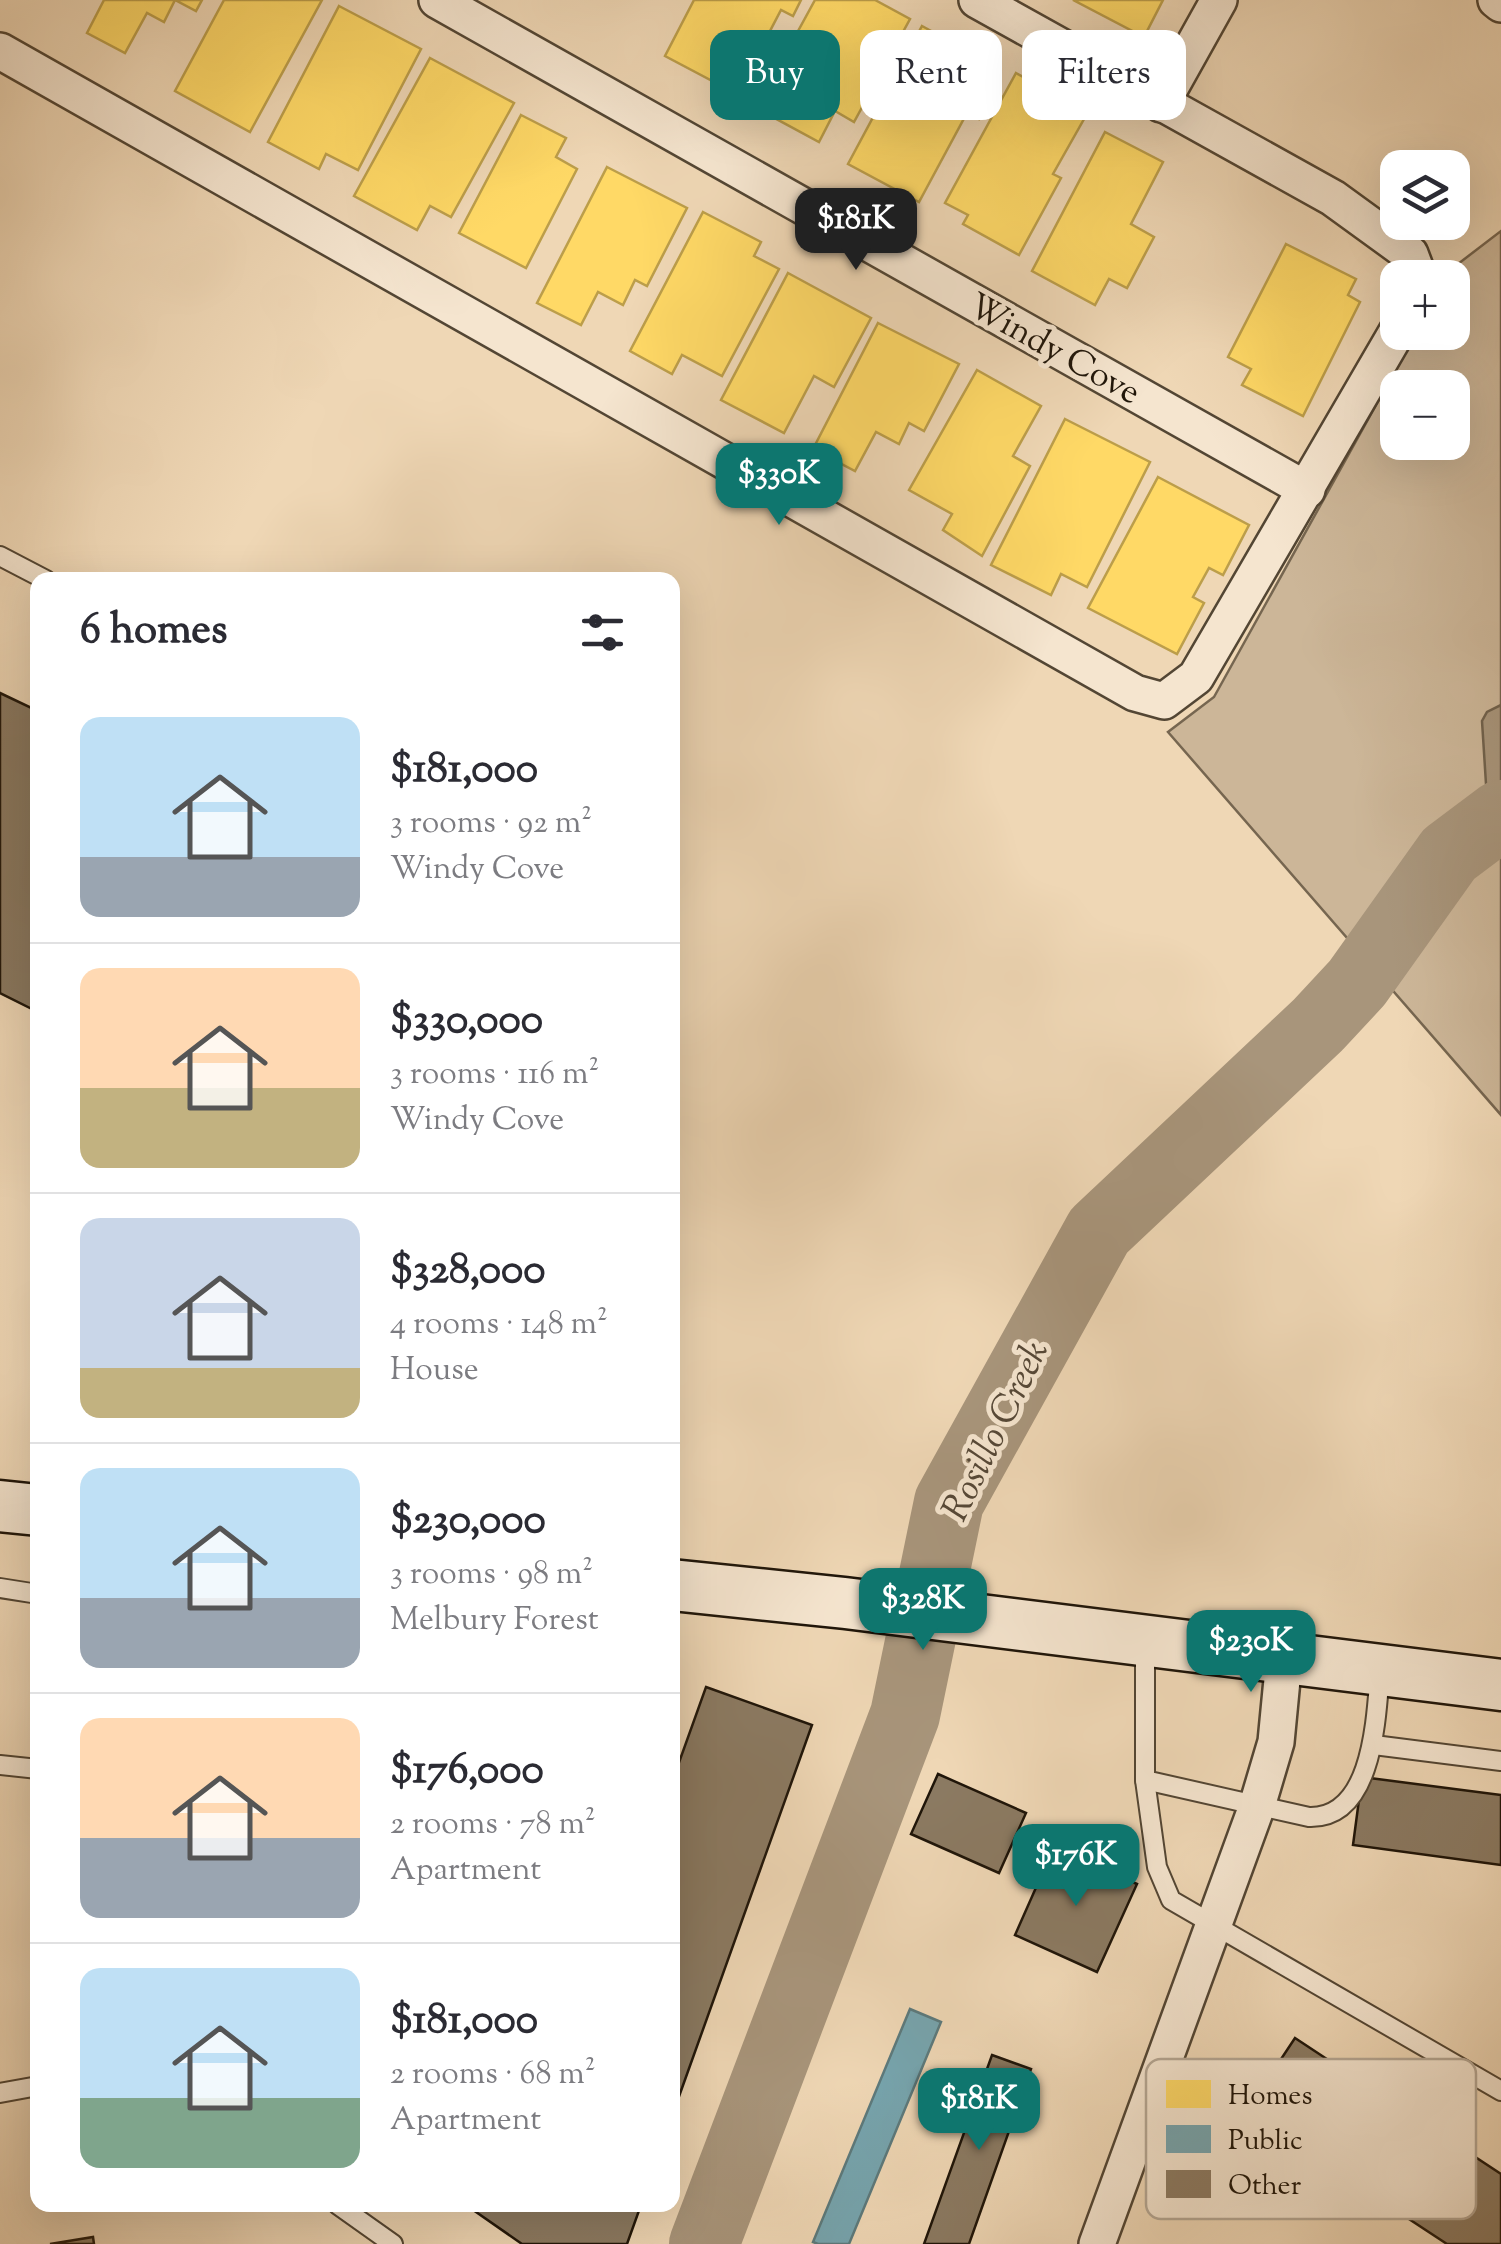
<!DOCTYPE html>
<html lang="en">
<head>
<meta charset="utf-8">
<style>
  body { margin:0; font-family:"Sorts Mill Goudy",serif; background:#f2f2f3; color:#2b2b33; height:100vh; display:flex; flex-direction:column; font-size:38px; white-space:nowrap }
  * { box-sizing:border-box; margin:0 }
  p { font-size:32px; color:#7c7c81 }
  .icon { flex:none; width:55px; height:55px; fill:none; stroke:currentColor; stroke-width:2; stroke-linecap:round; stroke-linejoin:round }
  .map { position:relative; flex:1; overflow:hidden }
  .sheet { position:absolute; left:30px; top:572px; width:650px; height:1640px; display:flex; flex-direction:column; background:#fff; border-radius:20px; box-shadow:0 10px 40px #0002 }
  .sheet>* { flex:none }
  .guide { position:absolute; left:710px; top:30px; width:640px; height:90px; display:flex; gap:20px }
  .fabs { position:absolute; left:1380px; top:150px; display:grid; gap:20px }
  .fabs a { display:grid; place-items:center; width:90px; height:90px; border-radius:20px; background:#fff; box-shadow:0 10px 40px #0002; font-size:50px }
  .price { position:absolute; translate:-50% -85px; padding:0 22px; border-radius:20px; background:#0f766e; color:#fff; font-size:32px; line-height:65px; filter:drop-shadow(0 2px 5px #0008) }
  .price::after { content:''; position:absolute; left:50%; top:60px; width:30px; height:22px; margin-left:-15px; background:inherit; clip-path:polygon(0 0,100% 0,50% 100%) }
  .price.active { background:#222; color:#fff }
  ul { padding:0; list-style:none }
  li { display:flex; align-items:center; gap:30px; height:250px; padding:0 50px }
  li+li { border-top:2px solid #e1e1e2 }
  li span { display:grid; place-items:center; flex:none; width:280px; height:200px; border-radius:20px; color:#555 }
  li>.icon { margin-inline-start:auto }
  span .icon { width:120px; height:120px; fill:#fffc; stroke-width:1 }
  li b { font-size:42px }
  h2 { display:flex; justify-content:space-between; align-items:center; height:120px; padding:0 50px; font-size:42px }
  .pill { padding:0 35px; border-radius:20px; background:#fff; box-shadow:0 10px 40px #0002; font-size:35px; line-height:90px }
  .pill.active { background:#0f766e; color:#fff }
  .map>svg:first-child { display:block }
  .green { fill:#ccb698; stroke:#766650; stroke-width:2.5; fill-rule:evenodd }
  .water { fill:#a8957b; stroke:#71624d; stroke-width:2.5 }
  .homes { fill:#ffd966; stroke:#bc9e4a; stroke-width:2.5 }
  .public { fill:#76a5af; stroke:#5c7a7d; stroke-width:2.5 }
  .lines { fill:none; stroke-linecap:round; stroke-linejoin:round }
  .river { stroke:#a8957b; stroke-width:70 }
  .building { fill:#8b7a62; stroke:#1f1509; stroke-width:2.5 }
  .service-casing { stroke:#534634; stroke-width:22 }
  .minor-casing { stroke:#534634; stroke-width:40 }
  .secondary-casing { stroke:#1f1509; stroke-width:55 }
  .service { stroke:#f5e5cf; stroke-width:18 }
  .minor { stroke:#f5e5cf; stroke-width:35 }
  .secondary { stroke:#f5e5cf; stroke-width:50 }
  .labels { text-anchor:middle; stroke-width:10; stroke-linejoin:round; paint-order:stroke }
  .street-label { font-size:35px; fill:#1f1509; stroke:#f5e5cf }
  .water-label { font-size:38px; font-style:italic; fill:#564837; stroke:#f5e5cf }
  .key { fill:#f5e5cf; stroke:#b5a794; stroke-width:2.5 }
  .key-label { font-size:28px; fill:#1f1509 }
</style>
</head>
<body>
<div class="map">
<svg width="1501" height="2244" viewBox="0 0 1501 2244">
  <rect width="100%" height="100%" fill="#efd7b5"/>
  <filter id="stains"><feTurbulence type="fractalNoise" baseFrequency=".002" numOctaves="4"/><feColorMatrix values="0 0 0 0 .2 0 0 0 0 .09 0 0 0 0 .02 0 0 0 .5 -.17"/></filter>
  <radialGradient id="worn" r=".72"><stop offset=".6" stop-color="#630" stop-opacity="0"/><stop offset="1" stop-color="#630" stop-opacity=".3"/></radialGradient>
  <path class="green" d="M 1501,231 L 1501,1115 L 1168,732 L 1214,697 L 1416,333 L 1452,332 L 1452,278 L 1441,277 ZM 1398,388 L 1452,388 L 1452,442 L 1398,442 Z"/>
  <path class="water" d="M 1501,705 L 1501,813 L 1486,784 L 1482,721 L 1487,712 Z"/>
  <g class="homes">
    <path d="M 104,0 L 202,0 L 196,11 L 175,0 L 164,22 L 147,13 L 125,53 L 87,33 Z"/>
    <path d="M 224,0 L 322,0 L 250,132 L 175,91 Z"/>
    <path d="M 694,0 L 801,0 L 793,16 L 781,10 L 737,94 L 665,56 Z"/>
    <path d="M 815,0 L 875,0 L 910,19 L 854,122 L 835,111 L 819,142 L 756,108 Z"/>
    <path d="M 1073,0 L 1163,0 L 1144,37 Z"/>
    <path d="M 339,6 L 421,49 L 358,170 L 326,154 L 319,169 L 268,142 Z"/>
    <path d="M 922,26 L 966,50 L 958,64 L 997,85 L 979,119 L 967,113 L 919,202 L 848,164 Z"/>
    <path d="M 430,58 L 514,103 L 451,217 L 430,206 L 417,230 L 354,196 Z"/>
    <path d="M 1016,73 L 1088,112 L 1053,174 L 1061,178 L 1019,255 L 963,224 L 968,215 L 945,203 Z"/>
    <path d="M 521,115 L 566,138 L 556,157 L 577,169 L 526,268 L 459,233 Z"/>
    <path d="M 1105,132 L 1163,162 L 1131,224 L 1154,237 L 1127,288 L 1109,279 L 1095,305 L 1032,271 Z"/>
    <path d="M 607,167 L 687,208 L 647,286 L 635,280 L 623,305 L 598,292 L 581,325 L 537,303 Z"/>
    <path d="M 703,212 L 761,242 L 754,256 L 779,269 L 722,376 L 682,355 L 672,374 L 630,351 Z"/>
    <path d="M 1286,244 L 1356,279 L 1348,295 L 1360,302 L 1303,416 L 1242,385 L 1251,369 L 1228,357 Z"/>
    <path d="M 788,273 L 871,318 L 834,387 L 814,376 L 784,433 L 721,400 Z"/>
    <path d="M 878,323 L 959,364 L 924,431 L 909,423 L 899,444 L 876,432 L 855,471 L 813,449 Z"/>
    <path d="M 977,370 L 1041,406 L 1013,456 L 1030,466 L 982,556 L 943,530 L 952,514 L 909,490 Z"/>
    <path d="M 1065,419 L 1150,462 L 1087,587 L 1061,574 L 1051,595 L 991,565 Z"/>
    <path d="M 1158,477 L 1249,525 L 1223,575 L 1209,568 L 1193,597 L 1204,603 L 1177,654 L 1088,608 Z"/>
  </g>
  <path class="public" d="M 910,2009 L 941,2022 L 849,2244 L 818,2244 L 813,2242 Z"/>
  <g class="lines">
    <path class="river" d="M 704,2244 L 905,1715 L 949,1502 L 1099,1231 L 1318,1025 L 1357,983 L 1449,854 L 1501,815"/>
  </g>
  <g class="building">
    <path d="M 0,693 L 38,711 L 38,1012 L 0,993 Z"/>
    <path d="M 706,1687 L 812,1725 L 672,2116 L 672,1782 Z"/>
    <path d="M 938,1774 L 1026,1813 L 999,1873 L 911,1834 Z"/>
    <path d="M 1362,1777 L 1501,1795 L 1501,1865 L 1353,1845 Z"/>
    <path d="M 1054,1847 L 1137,1884 L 1097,1972 L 1015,1935 Z"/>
    <path d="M 1295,2038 L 1501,2174 L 1501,2244 L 1447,2244 L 1246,2112 Z"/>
    <path d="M 992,2055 L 1031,2069 L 969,2244 L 924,2244 Z"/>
    <path d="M 466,2205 L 641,2205 L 627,2244 L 522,2244 Z"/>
    <path d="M 93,2237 L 94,2244 L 50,2244 Z"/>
  </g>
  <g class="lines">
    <defs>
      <g id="service">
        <path d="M 0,556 L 46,580"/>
        <path d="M 0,1588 L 38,1594"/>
        <path d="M 1145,1646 L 1145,1780 L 1309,1817 C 1373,1819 1376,1719 1380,1671"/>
        <path d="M 1374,1745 L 1501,1761"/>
        <path d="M 0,1765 L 38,1769"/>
        <path d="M 1145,1780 L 1157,1867 L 1171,1900 L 1501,2091"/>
        <path d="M 0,2093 L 38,2086"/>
        <path d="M 338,2205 L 393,2244"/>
      </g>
      <g id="minor">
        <path d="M 437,0 L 1307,490"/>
        <path d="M 977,0 L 1333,198 L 1410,254 L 1419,278"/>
        <path d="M 1496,0 L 1501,4"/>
        <path d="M 0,51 L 1135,693 L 1164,701 L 1196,677 L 1398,330"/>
        <path d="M 1161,104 L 1219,0"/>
        <path d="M 1097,2244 L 1257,1806 L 1276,1742 L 1284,1659"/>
      </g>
      <g id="secondary">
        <path d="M 0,1506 L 38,1510"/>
        <path d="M 672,1585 L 845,1603 L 1501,1685"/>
      </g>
    </defs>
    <use href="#service" class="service-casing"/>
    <use href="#minor" class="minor-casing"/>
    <use href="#secondary" class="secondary-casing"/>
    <use href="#service" class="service"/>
    <use href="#minor" class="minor"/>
    <use href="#secondary" class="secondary"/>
  </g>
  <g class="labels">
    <g class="street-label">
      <text transform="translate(1055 348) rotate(29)" y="12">Windy Cove</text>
    </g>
    <g class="water-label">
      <text transform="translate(994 1430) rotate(-64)" y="13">Rosillo Creek</text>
    </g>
  </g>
  <rect x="1146" y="2059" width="330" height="160" rx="15" class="key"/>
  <rect x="1166" y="2080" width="45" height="28" fill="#ffd966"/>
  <rect x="1166" y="2125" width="45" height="28" fill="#76a5af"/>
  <rect x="1166" y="2170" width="45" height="28" fill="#8b7a62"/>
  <g class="key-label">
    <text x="1228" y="2104">Homes</text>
    <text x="1228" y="2149">Public</text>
    <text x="1228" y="2194">Other</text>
  </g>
  <rect width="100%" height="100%" filter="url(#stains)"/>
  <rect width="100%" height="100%" fill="url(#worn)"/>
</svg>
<div class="fabs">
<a><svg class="icon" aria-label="layers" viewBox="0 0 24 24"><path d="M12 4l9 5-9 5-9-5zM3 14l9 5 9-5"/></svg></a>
<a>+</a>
<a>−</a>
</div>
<b class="price active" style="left:856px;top:273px">$181K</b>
<b class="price" style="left:779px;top:528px">$330K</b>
<b class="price" style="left:923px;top:1653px">$328K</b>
<b class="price" style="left:1251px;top:1695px">$230K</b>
<b class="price" style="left:1076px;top:1909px">$176K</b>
<b class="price" style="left:979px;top:2153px">$181K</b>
<div class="guide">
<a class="pill active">Buy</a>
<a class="pill">Rent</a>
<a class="pill">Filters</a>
</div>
<section class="sheet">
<h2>6 homes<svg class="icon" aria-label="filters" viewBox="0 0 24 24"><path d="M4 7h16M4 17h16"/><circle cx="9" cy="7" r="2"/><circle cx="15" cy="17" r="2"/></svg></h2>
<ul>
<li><span style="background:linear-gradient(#bfe0f5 70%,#9aa5b1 0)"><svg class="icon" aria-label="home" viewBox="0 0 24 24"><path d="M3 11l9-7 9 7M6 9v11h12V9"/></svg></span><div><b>$181,000</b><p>3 rooms · 92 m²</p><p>Windy Cove</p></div></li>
<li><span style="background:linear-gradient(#ffd9b3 60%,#c2b280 0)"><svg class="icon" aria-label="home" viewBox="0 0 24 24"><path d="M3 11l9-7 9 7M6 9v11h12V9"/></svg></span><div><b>$330,000</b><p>3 rooms · 116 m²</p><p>Windy Cove</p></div></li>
<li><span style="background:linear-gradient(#c9d6e8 75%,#c2b280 0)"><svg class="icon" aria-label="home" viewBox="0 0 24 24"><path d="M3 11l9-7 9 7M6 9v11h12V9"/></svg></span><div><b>$328,000</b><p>4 rooms · 148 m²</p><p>House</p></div></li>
<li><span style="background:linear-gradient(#bfe0f5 65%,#9aa5b1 0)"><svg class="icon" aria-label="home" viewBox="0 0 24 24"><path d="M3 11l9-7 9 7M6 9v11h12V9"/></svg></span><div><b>$230,000</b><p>3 rooms · 98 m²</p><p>Melbury Forest</p></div></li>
<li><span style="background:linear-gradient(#ffd9b3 60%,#9aa5b1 0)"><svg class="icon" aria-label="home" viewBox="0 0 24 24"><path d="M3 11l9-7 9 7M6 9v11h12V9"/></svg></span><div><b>$176,000</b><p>2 rooms · 78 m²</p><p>Apartment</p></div></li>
<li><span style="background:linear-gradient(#bfe0f5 65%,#7fa58c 0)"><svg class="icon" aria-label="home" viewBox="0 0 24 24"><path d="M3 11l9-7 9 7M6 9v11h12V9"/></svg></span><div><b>$181,000</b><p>2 rooms · 68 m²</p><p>Apartment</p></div></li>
</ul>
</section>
</div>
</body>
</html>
